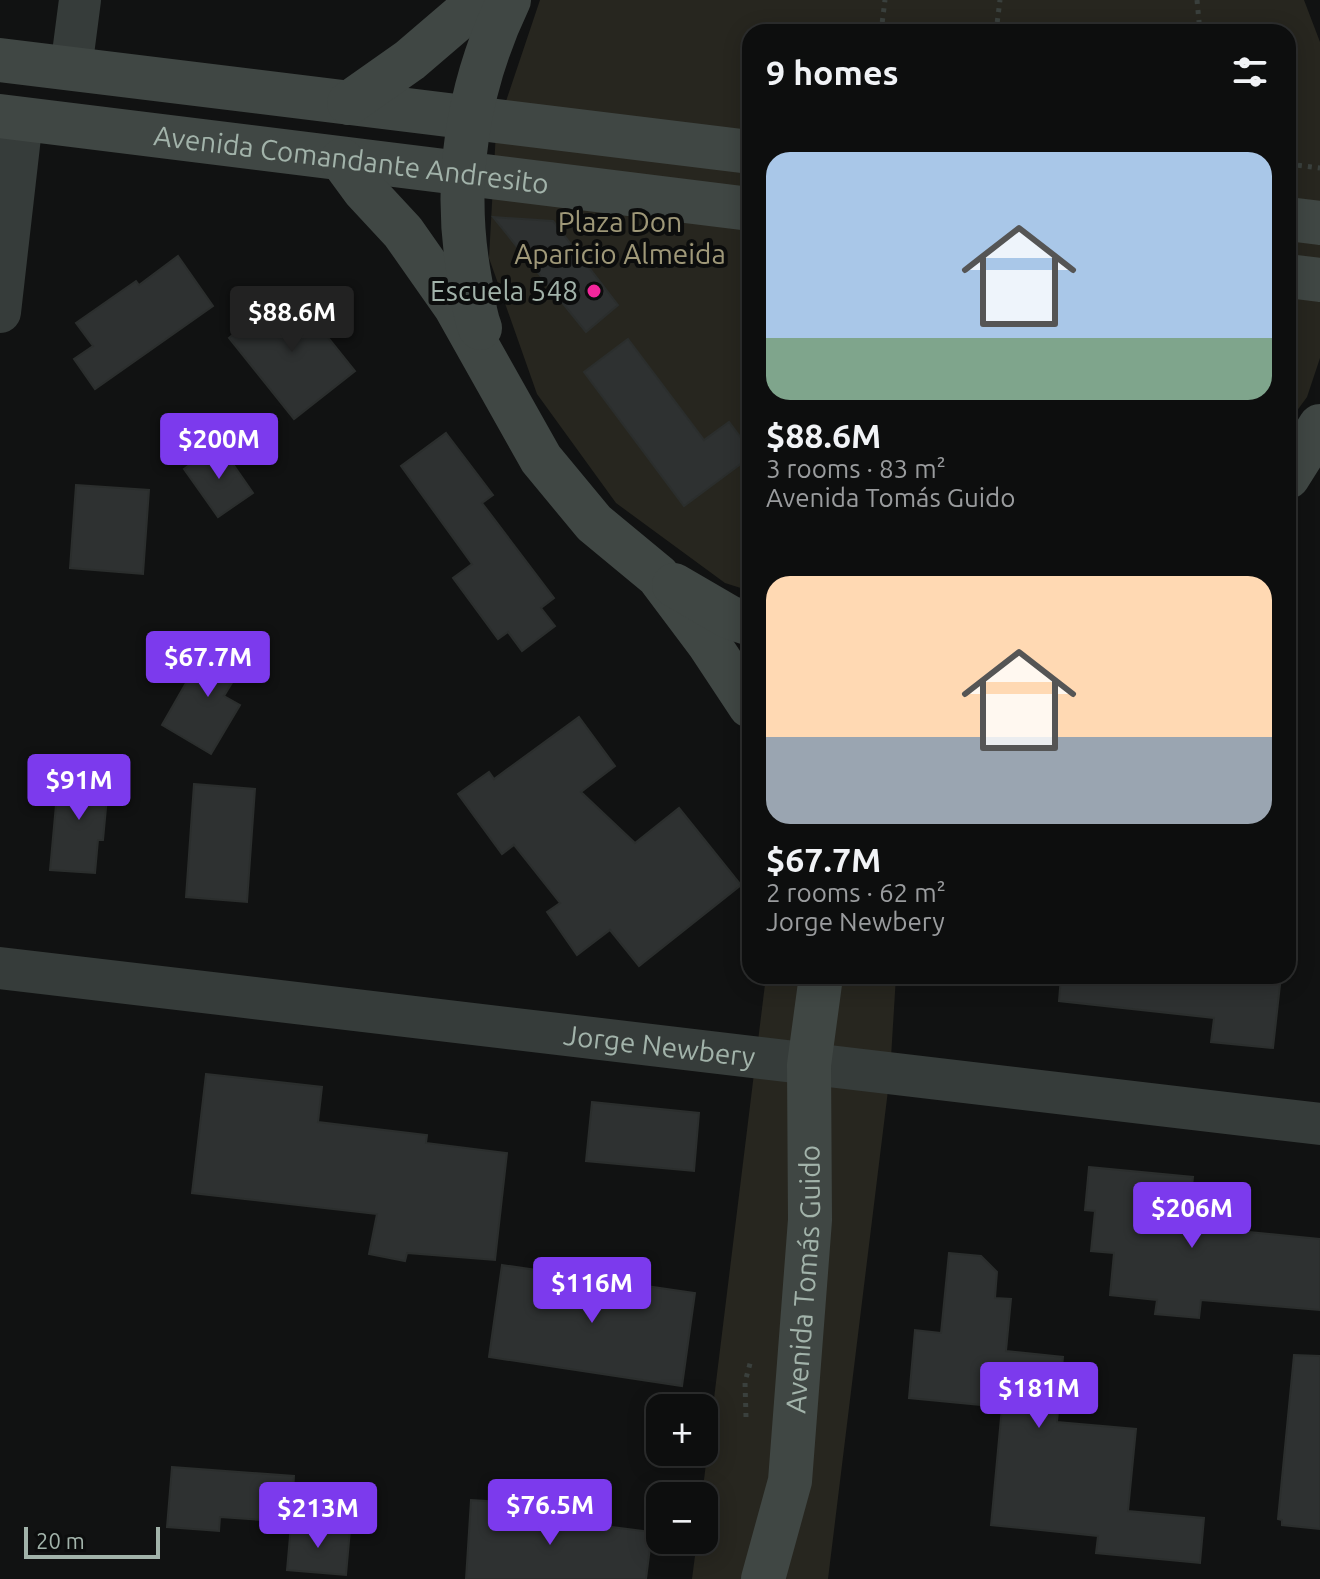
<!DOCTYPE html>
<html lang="en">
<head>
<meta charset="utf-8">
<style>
  body { margin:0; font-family:Ubuntu,sans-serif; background:#161717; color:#f1f3f6; height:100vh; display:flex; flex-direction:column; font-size:30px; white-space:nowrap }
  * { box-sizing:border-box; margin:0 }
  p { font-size:26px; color:#9a9c9e }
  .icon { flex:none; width:44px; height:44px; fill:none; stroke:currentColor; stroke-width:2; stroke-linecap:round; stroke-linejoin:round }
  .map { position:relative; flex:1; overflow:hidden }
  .side { position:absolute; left:742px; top:24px; width:554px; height:960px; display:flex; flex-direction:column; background:#0d0e0e; border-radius:24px; box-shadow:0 4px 20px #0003,0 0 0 2px #2d2e2e }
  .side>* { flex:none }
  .tools { position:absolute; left:646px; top:1394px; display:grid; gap:16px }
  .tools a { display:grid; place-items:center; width:72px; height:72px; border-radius:16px; background:#0d0e0e; box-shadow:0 4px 20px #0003,0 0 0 2px #2d2e2e; font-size:40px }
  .scale { position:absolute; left:24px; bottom:20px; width:136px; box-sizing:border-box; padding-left:8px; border:4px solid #a2b3aa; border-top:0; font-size:22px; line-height:28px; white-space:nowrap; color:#a2b3aa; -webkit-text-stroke:6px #0c0d0d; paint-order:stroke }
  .price { position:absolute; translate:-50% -68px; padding:0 18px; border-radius:8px; background:#7c3aed; color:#fff; font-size:26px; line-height:52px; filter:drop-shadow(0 2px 4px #0008) }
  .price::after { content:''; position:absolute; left:50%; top:48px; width:24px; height:18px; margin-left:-12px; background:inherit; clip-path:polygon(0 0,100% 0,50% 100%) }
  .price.on { background:#222; color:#fff }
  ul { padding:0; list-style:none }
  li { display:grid; align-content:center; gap:16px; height:424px; padding:0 24px }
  li span { display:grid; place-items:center; height:248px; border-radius:24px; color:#555 }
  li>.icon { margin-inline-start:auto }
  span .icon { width:144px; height:144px; fill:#fffc; stroke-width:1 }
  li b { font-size:34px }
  h2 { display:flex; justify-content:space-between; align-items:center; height:96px; padding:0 24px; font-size:34px }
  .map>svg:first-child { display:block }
  .green { fill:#27261f }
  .building { fill:#2e3131; stroke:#2b2e2d; stroke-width:2 }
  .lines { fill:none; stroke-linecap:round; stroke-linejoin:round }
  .path { stroke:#3a403d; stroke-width:5; stroke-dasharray:4 6; stroke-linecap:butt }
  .street { stroke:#363c3a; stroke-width:42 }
  .secondary { stroke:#404744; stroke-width:44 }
  .poi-dot { fill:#f4269c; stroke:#0c0d0d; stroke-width:3 }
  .labels { text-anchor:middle; stroke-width:8; stroke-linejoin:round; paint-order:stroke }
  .street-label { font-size:28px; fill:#a2b3aa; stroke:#0c0d0d }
  .park-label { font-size:28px; fill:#9f9878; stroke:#0c0d0d }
  .poi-label { font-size:28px; fill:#a2b3aa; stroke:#0c0d0d; text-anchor:end }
</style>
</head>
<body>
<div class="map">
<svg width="1320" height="1579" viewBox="0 0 1320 1579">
  <rect width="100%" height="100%" fill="#111212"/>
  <g class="green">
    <path d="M 540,0 L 1304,0 L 1320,42 L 1320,358 L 1307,397 L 1288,423 L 1288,32 L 750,32 L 750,591 L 725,583 L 616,503 L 537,394 L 489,258 L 496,131 Z"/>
    <path d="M 766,976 L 896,976 L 890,1074 L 828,1579 L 692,1579 L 697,1540 L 704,1540 L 704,1496 L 702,1496 Z"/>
  </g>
  <g class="building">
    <path d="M 493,217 L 553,221 L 618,305 L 586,332 Z"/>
    <path d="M 178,256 L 213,306 L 95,389 L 74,359 L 93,346 L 76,323 L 136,281 L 139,285 Z"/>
    <path d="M 289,289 L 355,371 L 294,419 L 229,338 Z"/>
    <path d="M 628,339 L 704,440 L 729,422 L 750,450 L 750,457 L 684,506 L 584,372 Z"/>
    <path d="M 446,433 L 493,495 L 482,503 L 554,598 L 541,608 L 555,626 L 522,651 L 508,632 L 498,639 L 453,578 L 472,564 L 401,466 Z"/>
    <path d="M 219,444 L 253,493 L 218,517 L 184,469 Z"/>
    <path d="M 76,485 L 149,490 L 143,574 L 70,568 Z"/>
    <path d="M 217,638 L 248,656 L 224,696 L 240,705 L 211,754 L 162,725 L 190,676 L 194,678 Z"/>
    <path d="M 579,717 L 615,766 L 581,792 L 635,843 L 679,808 L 741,885 L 639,966 L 610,930 L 577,955 L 547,912 L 560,903 L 514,845 L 502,854 L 458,794 L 489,772 L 494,779 Z"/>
    <path d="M 59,772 L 109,776 L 103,840 L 98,840 L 95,873 L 50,870 Z"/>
    <path d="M 194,784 L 255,789 L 247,902 L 186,897 Z"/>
    <path d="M 1061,976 L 1281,976 L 1273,1048 L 1211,1042 L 1214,1018 L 1059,1001 Z"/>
    <path d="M 206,1074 L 322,1087 L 318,1122 L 427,1135 L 426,1143 L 507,1153 L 495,1260 L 407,1253 L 405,1261 L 369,1254 L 377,1214 L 192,1193 Z"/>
    <path d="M 592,1102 L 699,1113 L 694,1171 L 586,1161 Z"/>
    <path d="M 1089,1167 L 1193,1177 L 1188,1226 L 1320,1239 L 1320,1310 L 1201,1300 L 1199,1318 L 1155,1314 L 1157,1300 L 1110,1295 L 1114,1253 L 1091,1251 L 1095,1211 L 1085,1210 Z"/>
    <path d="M 949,1253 L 981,1256 L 997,1272 L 995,1298 L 1011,1299 L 1006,1351 L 1063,1357 L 1057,1422 L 1136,1429 L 1128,1511 L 1204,1518 L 1200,1563 L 1096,1553 L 1098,1536 L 991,1525 L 1002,1407 L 909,1398 L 915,1330 L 941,1333 Z"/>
    <path d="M 502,1265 L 695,1293 L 682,1386 L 489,1357 Z"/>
    <path d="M 1294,1355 L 1320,1356 L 1320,1529 L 1282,1525 L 1282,1520 L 1278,1519 Z"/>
    <path d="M 172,1467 L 294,1476 L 291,1522 L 220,1517 L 219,1531 L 167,1527 Z"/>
    <path d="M 471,1500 L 517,1503 L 516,1515 L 652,1532 L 646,1579 L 466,1579 Z"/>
    <path d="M 291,1525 L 350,1530 L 346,1575 L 287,1570 Z"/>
  </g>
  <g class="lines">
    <g class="path">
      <path d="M 1197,0 L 1200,32"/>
      <path d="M 881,32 L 885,0"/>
      <path d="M 996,32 L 1000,0"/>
      <path d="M 1288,164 L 1320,168"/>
      <path d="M 746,1417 L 745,1382 L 751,1360"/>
    </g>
    <g class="street">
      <path d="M 71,69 L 80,0"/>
      <path d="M 0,312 L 22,119"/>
      <path id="s1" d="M 0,968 L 1320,1124"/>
    </g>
    <g class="secondary">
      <path d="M 0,60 L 750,152"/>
      <path d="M 349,103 L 410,60 L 480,0"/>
      <path id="s2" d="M 0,116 L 750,209"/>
      <path d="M 342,160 L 364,190 L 403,232 L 455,306 L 541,459 L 594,523 L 658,576 L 709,644 L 750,706"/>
      <path d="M 1288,219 L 1320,223"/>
      <path d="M 1288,276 L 1320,280"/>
      <path d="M 480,328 C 474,313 473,296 470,280 C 452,184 467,88 509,0"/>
      <path d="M 1288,477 L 1320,426"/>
      <path d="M 674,585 L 729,617 L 750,624"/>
      <path id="s3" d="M 763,1579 L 790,1481 L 810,1220 L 809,1065 L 821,976"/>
    </g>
  </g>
  <circle class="poi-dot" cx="594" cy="291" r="8"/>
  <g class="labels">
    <g class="street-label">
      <text dy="10" stroke="none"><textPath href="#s2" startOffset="354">Avenida Comandante Andresito</textPath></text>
      <text dy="10" stroke="none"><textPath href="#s1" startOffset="664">Jorge Newbery</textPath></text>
      <text dy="10" stroke="none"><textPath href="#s3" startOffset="304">Avenida Tomás Guido</textPath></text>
    </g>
    <g class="park-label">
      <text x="620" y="232">Plaza Don<tspan x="620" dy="32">Aparicio Almeida</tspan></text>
    </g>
    <g class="poi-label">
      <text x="578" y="301">Escuela 548</text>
    </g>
  </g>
</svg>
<div class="tools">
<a>+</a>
<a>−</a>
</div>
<div class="scale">20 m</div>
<b class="price on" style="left:292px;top:354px">$88.6M</b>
<b class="price" style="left:219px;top:481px">$200M</b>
<b class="price" style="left:208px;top:699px">$67.7M</b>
<b class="price" style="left:79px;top:822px">$91M</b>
<b class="price" style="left:1192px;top:1250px">$206M</b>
<b class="price" style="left:592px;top:1325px">$116M</b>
<b class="price" style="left:1039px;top:1430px">$181M</b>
<b class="price" style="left:550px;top:1547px">$76.5M</b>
<b class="price" style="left:318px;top:1550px">$213M</b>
<section class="side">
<h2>9 homes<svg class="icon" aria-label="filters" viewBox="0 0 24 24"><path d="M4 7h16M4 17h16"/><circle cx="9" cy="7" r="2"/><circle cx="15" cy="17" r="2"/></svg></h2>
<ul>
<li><span style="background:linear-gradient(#a9c7e8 75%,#7fa58c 0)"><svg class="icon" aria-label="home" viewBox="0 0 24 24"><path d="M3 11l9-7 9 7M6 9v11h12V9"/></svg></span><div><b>$88.6M</b><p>3 rooms · 83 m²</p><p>Avenida Tomás Guido</p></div></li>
<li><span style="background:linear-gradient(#ffd9b3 65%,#9aa5b1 0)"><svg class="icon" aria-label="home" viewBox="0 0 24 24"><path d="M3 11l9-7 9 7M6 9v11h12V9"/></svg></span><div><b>$67.7M</b><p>2 rooms · 62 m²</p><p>Jorge Newbery</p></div></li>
</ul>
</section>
</div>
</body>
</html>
